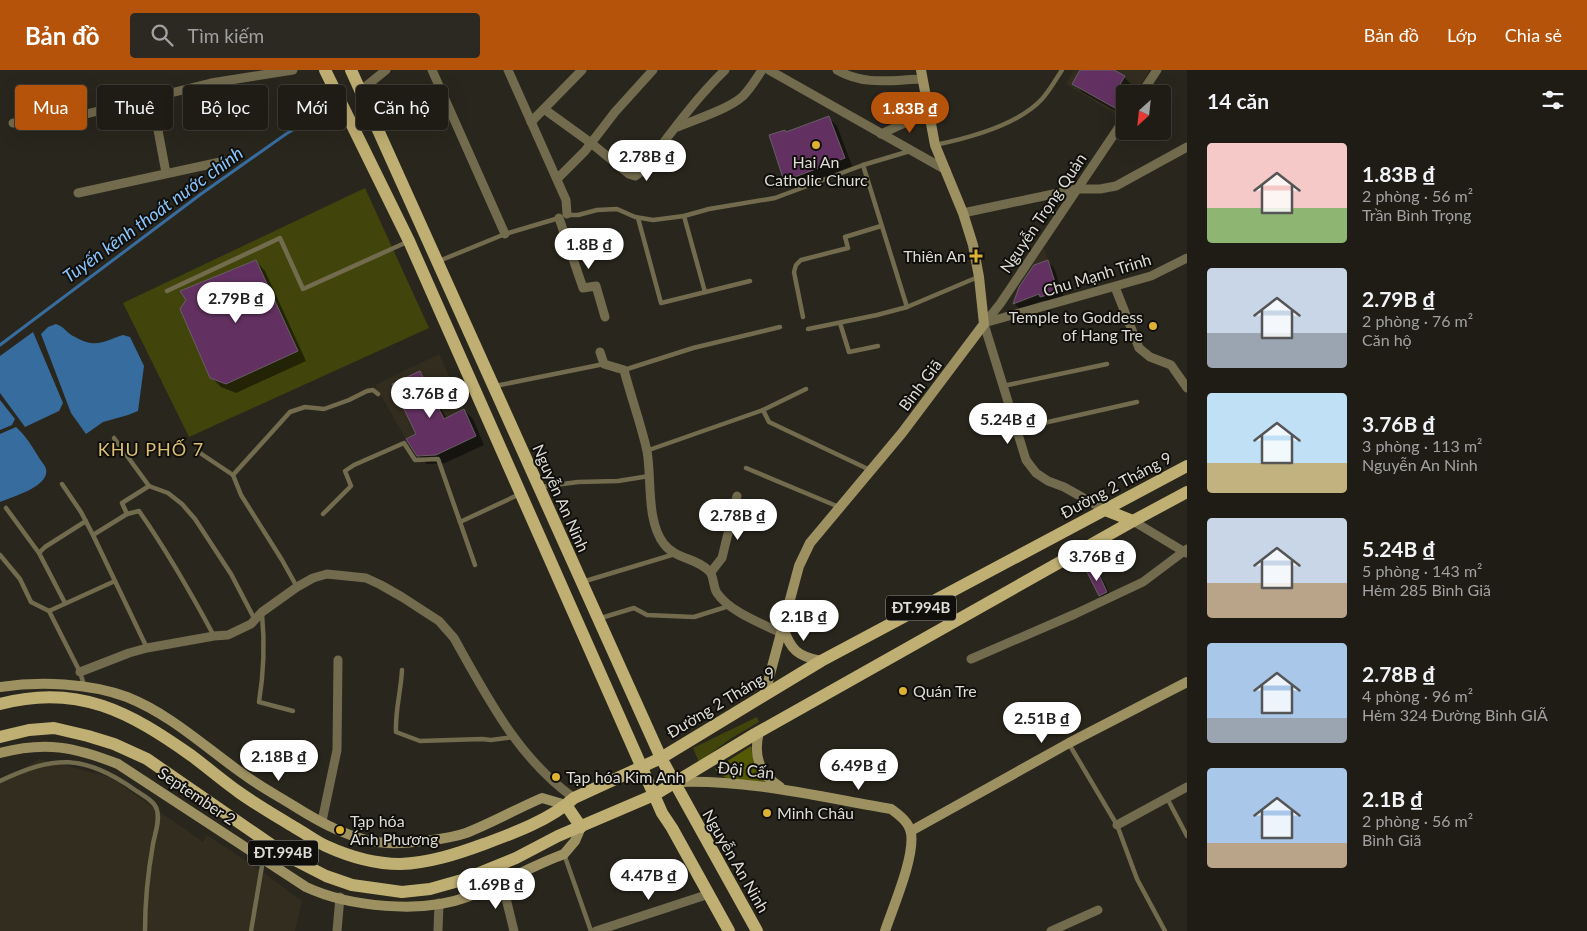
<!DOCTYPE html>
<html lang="vi">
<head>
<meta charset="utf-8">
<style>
  body { margin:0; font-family:Lato,sans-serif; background:#2c2923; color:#f1f3f6; height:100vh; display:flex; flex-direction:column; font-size:19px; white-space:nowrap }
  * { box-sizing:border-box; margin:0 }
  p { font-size:16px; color:#a1a1a1 }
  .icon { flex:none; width:28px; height:28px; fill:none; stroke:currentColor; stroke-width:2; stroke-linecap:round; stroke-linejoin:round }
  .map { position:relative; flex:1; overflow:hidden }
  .panel { display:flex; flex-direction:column; background:#1f1c16; width:400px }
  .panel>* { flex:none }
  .guide { position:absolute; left:15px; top:15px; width:475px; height:45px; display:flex; gap:10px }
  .needle { width:32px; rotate:207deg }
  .buttons { position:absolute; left:1116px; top:15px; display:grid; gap:10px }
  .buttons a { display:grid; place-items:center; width:55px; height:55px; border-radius:5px; background:#1f1c16; box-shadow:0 5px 20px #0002,0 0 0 1px #3c3a35; font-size:25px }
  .price { position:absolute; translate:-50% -42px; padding:0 11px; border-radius:18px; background:#fff; color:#222; font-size:16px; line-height:32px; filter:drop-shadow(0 1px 2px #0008) }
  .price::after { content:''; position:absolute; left:50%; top:30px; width:15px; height:11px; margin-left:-8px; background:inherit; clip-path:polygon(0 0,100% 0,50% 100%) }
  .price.on { background:#b45309; color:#fff }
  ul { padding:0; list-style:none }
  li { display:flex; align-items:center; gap:15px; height:125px; padding:0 20px }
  li span { display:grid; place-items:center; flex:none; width:140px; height:100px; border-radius:5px; color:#555 }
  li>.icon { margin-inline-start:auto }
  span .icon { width:60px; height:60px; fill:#fffc; stroke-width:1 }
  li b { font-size:21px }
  h2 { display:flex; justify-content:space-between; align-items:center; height:60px; padding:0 20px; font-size:21px }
  .tag { padding:0 18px; border-radius:5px; background:#1f1c16; box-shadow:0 5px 20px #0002,0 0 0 1px #3c3a35; font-size:18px; line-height:45px }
  .tag.on { background:#b45309; color:#fff }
  header { display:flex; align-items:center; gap:30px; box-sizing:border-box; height:70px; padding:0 25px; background:#b45309; color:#fff }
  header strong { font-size:24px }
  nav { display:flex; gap:28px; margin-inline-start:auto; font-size:18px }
  .search { width:350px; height:45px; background:#2c2923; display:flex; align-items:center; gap:12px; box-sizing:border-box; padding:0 18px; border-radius:5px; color:#a1a1a1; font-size:19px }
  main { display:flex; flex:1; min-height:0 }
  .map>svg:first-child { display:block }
  .built { fill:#322d1e }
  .green { fill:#41450b }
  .forest { fill:#555904 }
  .water { fill:#376d9e }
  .shadow { fill:#0007 }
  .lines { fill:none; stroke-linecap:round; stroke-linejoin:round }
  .stream { stroke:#376d9e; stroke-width:3 }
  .building { fill:#623161; stroke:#675f67 }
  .lane { stroke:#726b4e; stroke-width:4.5 }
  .street { stroke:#726b4e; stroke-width:9 }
  .secondary { stroke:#9d9162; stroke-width:10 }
  .primary { stroke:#bfaf72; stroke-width:12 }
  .poi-dot { fill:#ddb133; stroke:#100f0b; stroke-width:2 }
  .labels { text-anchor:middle; stroke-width:4; stroke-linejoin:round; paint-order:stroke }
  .shield { fill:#100f0b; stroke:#a09e99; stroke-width:1 }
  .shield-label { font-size:15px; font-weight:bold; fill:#dedcd6 }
  .poi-label { font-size:16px; fill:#dedcd6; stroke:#100f0b; text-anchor:start }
  .street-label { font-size:16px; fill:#dedcd6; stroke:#100f0b }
  .water-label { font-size:18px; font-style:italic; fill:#8ac5fe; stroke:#100f0b }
  .neighbourhood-label { font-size:18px; letter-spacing:1px; fill:#dcbf74; stroke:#100f0b }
</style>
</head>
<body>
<header>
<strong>Bản đồ</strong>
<div class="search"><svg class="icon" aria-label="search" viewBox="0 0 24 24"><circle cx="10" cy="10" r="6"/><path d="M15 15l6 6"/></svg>Tìm kiếm</div>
<nav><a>Bản đồ</a><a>Lớp</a><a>Chia sẻ</a></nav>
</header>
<main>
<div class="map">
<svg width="1187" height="861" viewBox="0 0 1187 861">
  <rect width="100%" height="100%" fill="#29261d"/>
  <g class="built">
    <path d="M 1074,0 L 1150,0 L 1135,24 L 1125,24 L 1125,39 L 1120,47 L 1066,14 Z"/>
    <path d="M 1044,178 L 1059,223 L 1013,235 L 1012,230 L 1024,206 Z"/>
    <path d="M 439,284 L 464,339 L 406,369 L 375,315 Z"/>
    <path d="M 40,689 L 110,707 L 203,772 L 207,765 L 254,796 L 302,831 L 295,861 L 0,861 L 0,711 Z"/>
  </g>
  <g class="green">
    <path d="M 365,118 L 429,258 L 189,367 L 123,233 Z"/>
    <path d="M 757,647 L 759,652 L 730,669 L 699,692 L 693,678 Z"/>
  </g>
  <path class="forest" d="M 751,676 L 754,694 L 767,713 C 751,711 725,714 715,699 Z"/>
  <g class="water">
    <path d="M 56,254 C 63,256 66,262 73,266 C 97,279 101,272 123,265 L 130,267 L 144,296 L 138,341 L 128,345 L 103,352 L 86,364 L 71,343 L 41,264 L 48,257 Z"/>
    <path d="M 33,262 L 63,333 L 59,341 L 25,357 L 0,323 L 0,286 Z"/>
    <path d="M 0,330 L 15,349 L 12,355 L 0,360 Z"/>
    <path d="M 16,357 C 25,365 32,376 38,386 C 40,390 45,395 46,399 C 50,417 11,427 0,432 L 0,364 Z"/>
  </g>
  <g class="shadow">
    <path d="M 1083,0 L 1112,0 L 1124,7 L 1133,16 L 1128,24 L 1125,24 L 1125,46 L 1082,22 L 1074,14 Z"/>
    <path d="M 829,48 L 837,56 L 852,96 L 794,119 L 786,110 L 786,63 Z"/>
    <path d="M 256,191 L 265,201 L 306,291 L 236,323 L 221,317 L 211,307 L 188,230 Z"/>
    <path d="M 1048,192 L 1054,198 L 1064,228 L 1047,233 L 1045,230 L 1020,239 L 1014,233 Z"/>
    <path d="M 419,302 L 438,324 L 443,335 L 440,336 L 447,349 L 464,340 L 473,349 L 484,375 L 445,393 L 427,394 L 418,385 Z"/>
    <path d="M 1096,500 L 1100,504 L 1111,526 L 1104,530 L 1100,525 Z"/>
  </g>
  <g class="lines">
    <path class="stream" d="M 0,275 L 201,124 L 286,64 L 325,41"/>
  </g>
  <g class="building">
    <path d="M 1080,0 L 1114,0 L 1125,6 L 1115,23 L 1125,28 L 1125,37 L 1122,42 L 1072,14 Z"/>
    <path d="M 829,46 L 845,88 L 784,111 L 769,65 L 785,60 L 786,62 Z"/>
    <path d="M 256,190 L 298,281 L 226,314 L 210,308 L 180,239 L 186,230 L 180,221 Z"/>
    <path d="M 1048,190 L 1058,222 L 1040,227 L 1039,224 L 1013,234 L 1019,217 L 1034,195 Z"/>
    <path d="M 420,301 L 427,316 L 430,314 L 436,326 L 433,327 L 444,349 L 464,339 L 476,366 L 436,385 L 417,386 L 406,369 L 416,364 L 392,314 Z"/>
    <path d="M 1096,498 L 1107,522 L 1099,526 L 1087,502 Z"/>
  </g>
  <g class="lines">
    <g class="lane">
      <path d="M 935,75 C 969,68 1018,55 1042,29 C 1050,20 1056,9 1062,0"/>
      <path d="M 863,95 L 907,237"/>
      <path d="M 566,145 L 578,145 L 597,140 L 617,139 L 635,147 L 653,150 L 684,146 L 709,139 L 775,128 L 863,95 L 910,81"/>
      <path d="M 684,146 L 705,222"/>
      <path d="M 638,148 L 661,233 L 750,211"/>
      <path d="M 439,191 L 505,164 L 559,148"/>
      <path d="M 167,221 L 280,168 L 303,219 L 407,172"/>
      <path d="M 803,247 L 794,202 L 796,195 L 801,190 L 848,178 L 845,167 L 881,156"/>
      <path d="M 840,253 L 849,282 L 878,276"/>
      <path d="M 808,259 L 877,245 L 907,237 L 978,207"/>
      <path d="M 624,300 L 693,278 L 780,257"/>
      <path d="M 495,316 L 604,294"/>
      <path d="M 1003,316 L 1107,294"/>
      <path d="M 763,340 L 769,352 L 870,400"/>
      <path d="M 1017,359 L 1137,332"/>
      <path d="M 114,368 L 149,416"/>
      <path d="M 197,381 L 233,405 L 241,425 L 282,490 L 297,517"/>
      <path d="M 646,381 L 763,340 L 806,319"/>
      <path d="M 746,398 L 839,437"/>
      <path d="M 233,405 L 290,342 L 305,337 L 324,339 L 349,330 L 367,321 L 373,320 L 378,324"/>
      <path d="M 62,414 L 81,442 L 93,465 L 147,578"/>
      <path d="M 540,417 L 578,412 L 618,411 L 649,406"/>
      <path d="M 6,438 L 39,483 L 65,533"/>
      <path d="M 323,444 L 351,416 L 345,401 L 354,395 L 404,373 L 415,390 L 438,389 L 475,495"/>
      <path d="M 460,452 L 520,424"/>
      <path d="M 93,465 L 127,444"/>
      <path d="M 39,483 L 45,477 L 86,451"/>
      <path d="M 0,485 L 20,509 L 31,532 L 49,541 L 80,602 L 84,615"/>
      <path d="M 582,512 L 675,484"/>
      <path d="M 49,541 L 115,511"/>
      <path d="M 262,544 C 265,575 264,601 259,632 L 293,641"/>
      <path d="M 601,548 L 634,538 L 647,545 L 694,547 L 729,536"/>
      <path d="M 214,566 C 191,523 167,481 139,441 L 127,444 L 122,433 L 149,416 L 168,423 L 182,434 L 195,449 L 231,504 L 255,550"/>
      <path d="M 402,600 C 401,621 395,641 396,662 L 420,671 L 482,669 L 491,670 L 513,667"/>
      <path d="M 1069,674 L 1117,755 L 1137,809 L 1165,861"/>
      <path d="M 0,711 C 55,685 84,684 135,720 C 142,725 155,731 157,740 C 160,751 155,763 153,774 C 148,802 145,832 145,861"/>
      <path d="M 1167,728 L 1187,766"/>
      <path d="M 564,784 L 591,861"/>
      <path d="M 251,861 L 263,790"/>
    </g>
    <g class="street">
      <path d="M 432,0 L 505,164"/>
      <path d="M 508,0 L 566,130 L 567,144"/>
      <path d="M 769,0 L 946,100"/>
      <path d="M 837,0 C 865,16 891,10 922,9"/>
      <path d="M 360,21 L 386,0"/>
      <path d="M 1141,24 L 1157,0"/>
      <path d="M 152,28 L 166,103"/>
      <path d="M 544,39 L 591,73 L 629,104 L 635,106 L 642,101 C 668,67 694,30 725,0"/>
      <path d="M 531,52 L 582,0"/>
      <path d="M 13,53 L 58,51 L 211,13 L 293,0"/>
      <path d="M 678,57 C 696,49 729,39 743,26 C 751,18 756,9 762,0"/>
      <path d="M 881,64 L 928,42"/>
      <path d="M 557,109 L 585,81 L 615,42 L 653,0"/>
      <path d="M 78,123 L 234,89"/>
      <path d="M 963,143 L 1077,119 L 1100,119 L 1116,116 L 1187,77"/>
      <path d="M 559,148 L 583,218 L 596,216 L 605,247"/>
      <path d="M 1115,217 L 1139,278 L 1150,287 L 1171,295 L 1187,318"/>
      <path d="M 984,253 L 1151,206 L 1187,188"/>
      <path d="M 984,254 L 1000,234 L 1125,48"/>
      <path d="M 984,254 L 1026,390 L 1036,403 L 1048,411 L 1064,417 L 1105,440"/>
      <path d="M 600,282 L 604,294 L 624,300 C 631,327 641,354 647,381 C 652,409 646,451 664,474 C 675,489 698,488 710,502 C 714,507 713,517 717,523 C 730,542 761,553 781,563"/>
      <path d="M 1133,451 L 1186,483"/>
      <path d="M 711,502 L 722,488 L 737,426"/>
      <path d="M 971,589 L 1075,544 L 1143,512 L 1187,479"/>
      <path d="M 80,602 L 129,583 L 147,578 L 214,566 L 228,565 L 251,554 L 262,542 L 297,517 L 313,508 L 327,504 L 366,508 L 381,515 L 402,527 L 439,551 L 454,568 C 487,627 518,688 574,728"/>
      <path d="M 322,751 L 337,680 L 338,590"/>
      <path d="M 1117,755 L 1187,717"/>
      <path d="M 502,812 L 514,861"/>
      <path d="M 337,861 L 340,827"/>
      <path d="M 438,861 L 439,833"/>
      <path d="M 596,861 L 709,824"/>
      <path d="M 1051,861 L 1098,840"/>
    </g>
    <g class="secondary">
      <path d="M 783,558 C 791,580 797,586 821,591"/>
      <path d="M 0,617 C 40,611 89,613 127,627 C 172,645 207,679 246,706 C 261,717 278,726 294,736 C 321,753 355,772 388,773 C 406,774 449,769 466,763 C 492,753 516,739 542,728 L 566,735"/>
      <path d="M 765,623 L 799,496 L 810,473 L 902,363 L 984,254 L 979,207 L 973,175 L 963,143 L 935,75 L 921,0"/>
      <path d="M 759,662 C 753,686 759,703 780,717"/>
      <path d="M 0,683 C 45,671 75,677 118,694 L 306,817 C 349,837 422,844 467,827 C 500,815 531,796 564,784 L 575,771 L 581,757"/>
      <path d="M 676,712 C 749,709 820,727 891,739 C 899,745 909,752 911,763 C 915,787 893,837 885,861"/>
      <path d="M 911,761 L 1069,673 L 1187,612"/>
    </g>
    <g class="primary">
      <path d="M 325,0 L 409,171 L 662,743 L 672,758 L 729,861"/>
      <path d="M 351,0 L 661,688 L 757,861"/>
      <path d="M 1105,440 L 1133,451"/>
      <path d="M 0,634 C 78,613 130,642 192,686 C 208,698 223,711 240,723 C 257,735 276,746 294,757 C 305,763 315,771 326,776 C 348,786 376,794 400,794 C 429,793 457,784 484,774 C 514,763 550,750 574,728 L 661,688 L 821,591 L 1187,396"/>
      <path d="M 0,667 L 29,660 L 54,658 L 88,666 L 114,674 L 147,689 L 289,787 L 326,806 L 352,815 L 402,822 L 430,819 L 462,810 L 516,788 L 558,766 L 654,725 L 755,664 L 1133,451 L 1187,422"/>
      <path d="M 566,735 L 581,757"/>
    </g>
  </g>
  <g class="poi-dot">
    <circle cx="816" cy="75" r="5"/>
    <path d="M973.5 178.5h5v5h5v5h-5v5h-5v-5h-5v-5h5z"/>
    <circle cx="1153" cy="256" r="5"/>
    <circle cx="903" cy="621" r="5"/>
    <circle cx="556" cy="707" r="5"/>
    <circle cx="767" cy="743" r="5"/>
    <circle cx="340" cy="760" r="5"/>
  </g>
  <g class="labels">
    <g class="shield">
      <rect x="886" y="525.5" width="70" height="25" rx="4"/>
      <rect x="248" y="770.5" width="70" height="25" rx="4"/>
    </g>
    <g class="shield-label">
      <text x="921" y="543">ĐT.994B</text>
      <text x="283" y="788">ĐT.994B</text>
    </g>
    <g class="poi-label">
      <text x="816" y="98" text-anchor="middle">Hai An<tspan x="816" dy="18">Catholic Churc</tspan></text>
      <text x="966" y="192" text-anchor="end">Thiên An</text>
      <text x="1143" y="253" text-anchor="end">Temple to Goddess<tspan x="1143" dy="18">of Hang Tre</tspan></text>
      <text x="913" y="627">Quán Tre</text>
      <text x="566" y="713">Tạp hóa Kim Anh</text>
      <text x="777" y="749">Minh Châu</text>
      <text x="350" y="757">Tạp hóa<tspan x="350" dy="18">Ánh Phương</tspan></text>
    </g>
    <g class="street-label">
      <text transform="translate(1043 143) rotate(-56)" y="6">Nguyễn Trọng Quản</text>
      <text transform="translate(1097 205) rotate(-17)" y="6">Chu Mạnh Trinh</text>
      <text transform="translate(920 315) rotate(-53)" y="6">Bình Giã</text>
      <text transform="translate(1116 415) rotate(-28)" y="6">Đường 2 Tháng 9</text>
      <text transform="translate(561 428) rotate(66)" y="6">Nguyễn An Ninh</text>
      <text transform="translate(721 632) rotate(-31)" y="6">Đường 2 Tháng 9</text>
      <text transform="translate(746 700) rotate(6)" y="6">Đội Cấn</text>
      <text transform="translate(197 726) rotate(34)" y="6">September 2</text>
      <text transform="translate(736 791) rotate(60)" y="6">Nguyễn An Ninh</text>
    </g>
    <g class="water-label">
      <text transform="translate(153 145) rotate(-36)" y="6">Tuyến kênh thoát nước chính</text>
    </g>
    <g class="neighbourhood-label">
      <text x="151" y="386">KHU PHỐ 7</text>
    </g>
  </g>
</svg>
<div class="buttons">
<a><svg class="needle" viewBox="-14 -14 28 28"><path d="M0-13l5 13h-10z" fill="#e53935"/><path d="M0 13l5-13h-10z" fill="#a1a1a1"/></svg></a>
</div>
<b class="price on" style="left:910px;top:64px">1.83B ₫</b>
<b class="price" style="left:647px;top:112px">2.78B ₫</b>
<b class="price" style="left:589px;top:200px">1.8B ₫</b>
<b class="price" style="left:236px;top:254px">2.79B ₫</b>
<b class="price" style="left:430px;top:349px">3.76B ₫</b>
<b class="price" style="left:1008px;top:375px">5.24B ₫</b>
<b class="price" style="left:738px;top:471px">2.78B ₫</b>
<b class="price" style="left:1097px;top:512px">3.76B ₫</b>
<b class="price" style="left:804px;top:572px">2.1B ₫</b>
<b class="price" style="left:1042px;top:674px">2.51B ₫</b>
<b class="price" style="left:279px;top:712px">2.18B ₫</b>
<b class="price" style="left:859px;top:721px">6.49B ₫</b>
<b class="price" style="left:649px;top:831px">4.47B ₫</b>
<b class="price" style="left:496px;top:840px">1.69B ₫</b>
<div class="guide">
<a class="tag on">Mua</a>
<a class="tag">Thuê</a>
<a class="tag">Bộ lọc</a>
<a class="tag">Mới</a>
<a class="tag">Căn hộ</a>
</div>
</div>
<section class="panel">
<h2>14 căn<svg class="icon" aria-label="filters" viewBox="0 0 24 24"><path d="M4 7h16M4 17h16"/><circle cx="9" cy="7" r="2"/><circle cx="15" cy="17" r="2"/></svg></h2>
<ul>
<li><span style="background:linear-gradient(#f6c9c9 65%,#8fb573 0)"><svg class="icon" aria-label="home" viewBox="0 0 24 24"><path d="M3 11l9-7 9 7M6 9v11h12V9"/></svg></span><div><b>1.83B ₫</b><p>2 phòng · 56 m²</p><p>Trần Bình Trọng</p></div></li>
<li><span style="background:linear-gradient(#c9d6e8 65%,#9aa5b1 0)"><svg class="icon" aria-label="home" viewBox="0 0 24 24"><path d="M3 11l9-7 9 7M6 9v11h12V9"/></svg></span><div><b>2.79B ₫</b><p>2 phòng · 76 m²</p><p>Căn hộ</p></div></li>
<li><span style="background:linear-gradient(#bfe0f5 70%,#c2b280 0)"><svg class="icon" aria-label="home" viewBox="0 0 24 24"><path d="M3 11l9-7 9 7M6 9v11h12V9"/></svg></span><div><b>3.76B ₫</b><p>3 phòng · 113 m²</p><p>Nguyễn An Ninh</p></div></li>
<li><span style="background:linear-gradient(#c9d6e8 65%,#b9a48a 0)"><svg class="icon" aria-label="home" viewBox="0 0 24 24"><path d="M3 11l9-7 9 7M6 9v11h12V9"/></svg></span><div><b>5.24B ₫</b><p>5 phòng · 143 m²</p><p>Hẻm 285 Bình Giã</p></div></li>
<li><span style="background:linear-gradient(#a9c7e8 75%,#9aa5b1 0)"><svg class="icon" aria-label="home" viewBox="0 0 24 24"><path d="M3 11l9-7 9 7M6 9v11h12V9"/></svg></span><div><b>2.78B ₫</b><p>4 phòng · 96 m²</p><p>Hẻm 324 Đường Binh GIÃ</p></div></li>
<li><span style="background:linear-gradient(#a9c7e8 75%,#b9a48a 0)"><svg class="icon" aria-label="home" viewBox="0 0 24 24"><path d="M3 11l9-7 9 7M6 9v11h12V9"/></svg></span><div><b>2.1B ₫</b><p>2 phòng · 56 m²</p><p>Bình Giã</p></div></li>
</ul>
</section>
</main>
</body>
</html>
